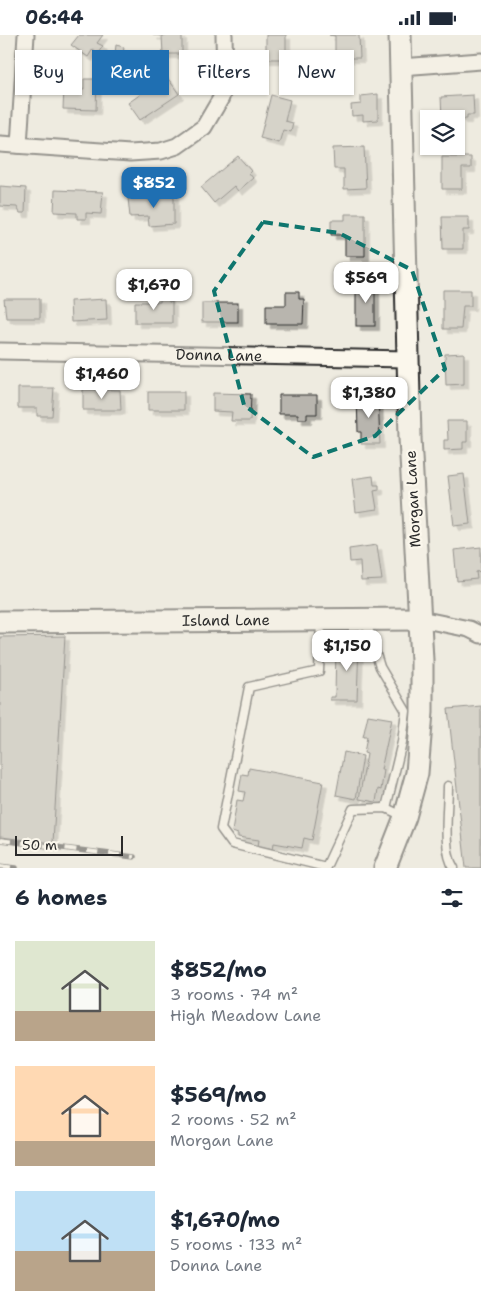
<!DOCTYPE html>
<html lang="en">
<head>
<meta charset="utf-8">
<style>
  body { margin:0; font-family:"Shantell Sans",sans-serif; background:#f2f2f3; color:#1f2937; height:100vh; display:flex; flex-direction:column; font-size:19px; white-space:nowrap }
  * { box-sizing:border-box; margin:0 }
  p { font-size:16px; color:#747a83 }
  .icon { flex:none; width:28px; height:28px; fill:none; stroke:currentColor; stroke-width:2; stroke-linecap:round; stroke-linejoin:round }
  .map { position:relative; height:833px; overflow:hidden }
  .side { display:flex; flex-direction:column; background:#fff; flex:1 }
  .side>* { flex:none }
  .banner { position:absolute; left:15px; top:15px; width:451px; height:45px; display:flex; gap:10px }
  .fabs { position:absolute; left:420px; top:75px; display:grid; gap:10px }
  .fabs a { display:grid; place-items:center; width:45px; height:45px; border-radius:0px; background:#fff; box-shadow:0 1px 4px #0004; font-size:25px }
  .scale { position:absolute; left:15px; bottom:12px; width:108px; box-sizing:border-box; padding-left:5px; border:2px solid #2b2b2b; border-top:0; font-size:14px; line-height:18px; white-space:nowrap; color:#2b2b2b; -webkit-text-stroke:4px #fbf7ec; paint-order:stroke }
  .price { position:absolute; translate:-50% -42px; padding:0 11px; border-radius:10px; background:#fff; color:#222; font-size:16px; line-height:32px; filter:drop-shadow(0 1px 2px #0008) }
  .price::after { content:''; position:absolute; left:50%; top:30px; width:15px; height:11px; margin-left:-8px; background:inherit; clip-path:polygon(0 0,100% 0,50% 100%) }
  .price.on { background:#1f6fb2; color:#fff }
  ul { padding:0; list-style:none }
  li { display:flex; align-items:center; gap:15px; height:125px; padding:0 15px }
  li span { display:grid; place-items:center; flex:none; width:140px; height:100px; border-radius:0px; color:#555 }
  li>.icon { margin-inline-start:auto }
  span .icon { width:60px; height:60px; fill:#fffc; stroke-width:1 }
  li b { font-size:21px }
  h2 { display:flex; justify-content:space-between; align-items:center; height:60px; padding:0 15px; font-size:21px }
  .tag { padding:0 18px; border-radius:0px; background:#fff; box-shadow:0 1px 4px #0004; font-size:18px; line-height:45px }
  .tag.on { background:#1f6fb2; color:#fff }
  .status { display:flex; justify-content:space-between; align-items:center; height:35px; padding:0 25px; background:#fff; direction:ltr }
  .status svg { height:14px; fill:currentColor }
  .map>svg:first-child { display:block }
  .building { fill:#b8b5ae; stroke:#2b2b2b; filter:url(#shadow) }
  .lines { fill:none; stroke-linecap:round; stroke-linejoin:round }
  .lane-casing { stroke:#2b2b2b; stroke-width:11 }
  .street-casing { stroke:#2b2b2b; stroke-width:19 }
  .secondary-casing { stroke:#2b2b2b; stroke-width:25 }
  .lane { stroke:#fbf7ec; stroke-width:8 }
  .street { stroke:#fbf7ec; stroke-width:15 }
  .secondary { stroke:#fbf7ec; stroke-width:21 }
  .rail-casing { stroke:#2b2b2b; stroke-width:5.5 }
  .rail { stroke:#fbf7ec; stroke-width:4; stroke-dasharray:11; stroke-linecap:butt }
  .marked { fill:none; stroke:#0f766e; stroke-width:4; stroke-dasharray:10 6; stroke-linejoin:round }
  .labels { text-anchor:middle; stroke-width:4.5; stroke-linejoin:round; paint-order:stroke }
  .street-label { font-size:15px; fill:#2b2b2b; stroke:#fbf7ec }
</style>
</head>
<body>
<div class="status"><b>06:44</b><svg viewBox="0 0 49 12"><path d="M0 12V9h3v3zM5 12V6h3v6zM10 12V3h3v9zM15 12V0h3v12zM26 1h20v11H26zM47 4h2v5h-2z"/></svg></div>
<div class="map">
<svg width="481" height="833" viewBox="0 0 481 833">
  <defs>
    <filter id="shadow"><feDropShadow dx="4.5" dy="4.5" stdDeviation="0" flood-color="#0004"/></filter>
  </defs>
  <rect width="100%" height="100%" fill="#eeebe0"/>
  <filter id="ink" filterUnits="userSpaceOnUse"><feTurbulence type="fractalNoise" baseFrequency=".02" numOctaves="2"/><feDisplacementMap in="SourceGraphic" scale="10" xChannelSelector="R" yChannelSelector="G"/><feConvolveMatrix kernelMatrix="1 2 1 2 8 2 1 2 1" color-interpolation-filters="sRGB"/></filter>
  <g filter="url(#ink)">
    <g class="building">
      <path d="M 79,0 L 103,0 L 97,8 L 103,11 L 98,18 L 93,14 L 88,22 L 71,10 Z"/>
      <path d="M 153,0 L 182,0 L 182,19 L 163,19 L 162,1 Z"/>
      <rect x="266" y="0" width="20" height="24"/>
      <path d="M 359,0 L 360,23 L 335,23 L 335,1 L 329,0 Z"/>
      <path d="M 116,10 L 124,12 L 123,19 L 115,18 Z"/>
      <path d="M 167,42 L 179,59 L 140,85 L 128,68 L 141,59 L 136,53 L 144,47 L 149,54 Z"/>
      <path d="M 84,44 L 97,44 L 96,75 L 63,74 L 64,53 L 84,54 Z"/>
      <path d="M 378,59 L 378,85 L 363,86 L 363,80 L 352,81 L 351,70 L 361,69 L 361,61 Z"/>
      <path d="M 271,60 L 290,65 L 285,86 L 293,88 L 291,97 L 283,95 L 279,108 L 260,103 Z"/>
      <path d="M 473,60 L 474,80 L 467,80 L 467,84 L 461,84 L 460,81 L 442,82 L 441,62 Z"/>
      <path d="M 364,112 L 366,153 L 344,154 L 344,134 L 334,134 L 333,113 Z"/>
      <path d="M 238,121 L 251,136 L 249,138 L 253,143 L 238,156 L 234,151 L 214,168 L 201,152 Z"/>
      <path d="M 442,122 L 471,122 L 471,133 L 462,133 L 462,154 L 442,154 Z"/>
      <path d="M 0,151 L 26,153 L 25,178 L 20,178 L 17,172 L 0,171 Z"/>
      <path d="M 55,155 L 103,157 L 101,179 L 86,178 L 86,184 L 77,184 L 77,178 L 54,177 Z"/>
      <path d="M 174,159 L 174,189 L 149,191 L 148,181 L 130,182 L 128,163 Z"/>
      <path d="M 345,179 L 365,179 L 365,221 L 345,221 L 345,200 L 331,200 L 331,185 L 345,185 Z"/>
      <path d="M 442,182 L 469,182 L 469,195 L 463,195 L 463,214 L 443,214 Z"/>
      <rect x="356" y="247" width="19" height="44"/>
      <path d="M 443,255 L 471,255 L 471,271 L 463,271 L 461,294 L 443,294 Z"/>
      <path d="M 286,257 L 299,257 L 299,264 L 304,264 L 303,289 L 266,289 L 266,270 L 286,270 Z"/>
      <path d="M 160,259 L 169,259 L 169,267 L 172,267 L 172,288 L 135,288 L 135,267 L 160,267 Z"/>
      <path d="M 4,264 L 40,264 L 40,283 L 6,283 Z"/>
      <path d="M 106,264 L 107,285 L 71,287 L 70,266 Z"/>
      <rect x="202" y="268" width="36" height="19"/>
      <path d="M 464,318 L 464,349 L 446,350 L 445,319 Z"/>
      <path d="M 18,353 L 54,353 L 52,381 L 37,381 L 37,373 L 18,373 Z"/>
      <path d="M 83,354 L 120,355 L 121,375 L 83,375 Z"/>
      <rect x="148" y="357" width="36" height="18"/>
      <path d="M 213,358 L 251,359 L 250,386 L 231,386 L 232,377 L 213,376 Z"/>
      <path d="M 378,359 L 380,409 L 361,409 L 361,397 L 358,397 L 357,360 Z"/>
      <path d="M 279,360 L 317,360 L 317,379 L 307,379 L 307,384 L 298,384 L 298,379 L 279,379 Z"/>
      <path d="M 447,386 L 467,386 L 467,407 L 463,407 L 463,414 L 444,415 L 444,405 L 448,405 Z"/>
      <path d="M 464,439 L 470,489 L 454,491 L 448,441 Z"/>
      <path d="M 373,441 L 374,450 L 379,450 L 379,455 L 374,456 L 377,474 L 356,477 L 352,444 Z"/>
      <path d="M 377,510 L 382,545 L 361,546 L 360,526 L 350,527 L 349,514 Z"/>
      <path d="M 481,512 L 481,536 L 476,537 L 477,544 L 457,546 L 454,515 Z"/>
      <path d="M 65,601 L 53,808 L 0,802 L 0,602 Z"/>
      <path d="M 336,608 L 359,609 L 357,665 L 330,665 L 330,662 L 335,662 Z"/>
      <path d="M 481,671 L 481,833 L 466,833 L 448,674 Z"/>
      <path d="M 368,680 L 392,684 L 381,735 L 384,735 L 381,755 L 378,754 L 376,767 L 359,764 L 367,719 L 364,718 L 367,702 L 363,702 Z"/>
      <path d="M 344,717 L 363,721 L 356,764 L 336,760 Z"/>
      <path d="M 249,733 L 323,747 L 312,805 L 304,803 L 302,813 L 274,808 L 273,814 L 258,811 L 259,805 L 238,802 L 238,799 L 232,797 L 237,765 L 243,766 L 245,757 L 239,756 L 242,739 L 248,740 Z"/>
    </g>
    <g class="lines">
      <defs>
        <g id="lane">
          <path d="M 321,587 L 319,636 L 249,652 L 221,794 L 232,809 L 326,832 L 353,774 L 386,773 L 403,781"/>
          <path d="M 366,587 L 380,632 L 406,676 L 402,707 L 386,773"/>
          <path d="M 448,751 C 448,773 442,816 454,833"/>
        </g>
        <g id="street">
          <path d="M 401,32 L 481,26"/>
          <path d="M 0,109 L 130,118 L 161,116 L 177,111 L 204,92 L 221,63 L 225,47 L 224,0"/>
          <path d="M 19,110 L 26,0"/>
          <path id="s1" d="M 0,316 L 407,324"/>
          <path d="M 420,584 L 469,594 L 481,600"/>
        </g>
        <g id="secondary">
          <path id="s2" d="M 0,587 L 420,584"/>
          <path d="M 385,833 L 405,782 L 417,738 L 422,677 L 422,625 L 410,403 L 400,0"/>
        </g>
      </defs>
      <use href="#lane" class="lane-casing"/>
      <use href="#street" class="street-casing"/>
      <use href="#secondary" class="secondary-casing"/>
      <use href="#lane" class="lane"/>
      <use href="#street" class="street"/>
      <use href="#secondary" class="secondary"/>
      <defs>
        <g id="rail">
          <path d="M 0,805 L 134,822"/>
          <path d="M 0,831 L 16,833"/>
        </g>
      </defs>
      <use href="#rail" class="rail-casing"/>
      <use href="#rail" class="rail"/>
    </g>
  </g>
  <path d="M0 0H481V833H0ZM 263,187 L 339,198 L 412,235 L 445,334 L 375,401 L 313,422 L 244,370 L 214,256 Z" fill="#eeebe0" fill-opacity=".55" fill-rule="evenodd"/>
  <path class="marked" d="M 263,187 L 339,198 L 412,235 L 445,334 L 375,401 L 313,422 L 244,370 L 214,256 Z"/>
  <g class="labels">
    <g class="street-label">
      <text dy="5" stroke="none"><textPath href="#s1" startOffset="219">Donna Lane</textPath></text>
      <text transform="translate(413 464) rotate(-93)" y="5">Morgan Lane</text>
      <text dy="5" stroke="none"><textPath href="#s2" startOffset="226">Island Lane</textPath></text>
    </g>
  </g>
</svg>
<div class="fabs">
<a><svg class="icon" aria-label="layers" viewBox="0 0 24 24"><path d="M12 4l9 5-9 5-9-5zM3 14l9 5 9-5"/></svg></a>
</div>
<div class="scale">50 m</div>
<b class="price on" style="left:154px;top:174px">$852</b>
<b class="price" style="left:366px;top:269px">$569</b>
<b class="price" style="left:154px;top:276px">$1,670</b>
<b class="price" style="left:102px;top:365px">$1,460</b>
<b class="price" style="left:369px;top:384px">$1,380</b>
<b class="price" style="left:347px;top:637px">$1,150</b>
<div class="banner">
<a class="tag">Buy</a>
<a class="tag on">Rent</a>
<a class="tag">Filters</a>
<a class="tag">New</a>
</div>
</div>
<section class="side">
<h2>6 homes<svg class="icon" aria-label="filters" viewBox="0 0 24 24"><path d="M4 7h16M4 17h16"/><circle cx="9" cy="7" r="2"/><circle cx="15" cy="17" r="2"/></svg></h2>
<ul>
<li><span style="background:linear-gradient(#dfe7d0 70%,#b9a48a 0)"><svg class="icon" aria-label="home" viewBox="0 0 24 24"><path d="M3 11l9-7 9 7M6 9v11h12V9"/></svg></span><div><b>$852/mo</b><p>3 rooms · 74 m²</p><p>High Meadow Lane</p></div></li>
<li><span style="background:linear-gradient(#ffd9b3 75%,#b9a48a 0)"><svg class="icon" aria-label="home" viewBox="0 0 24 24"><path d="M3 11l9-7 9 7M6 9v11h12V9"/></svg></span><div><b>$569/mo</b><p>2 rooms · 52 m²</p><p>Morgan Lane</p></div></li>
<li><span style="background:linear-gradient(#bfe0f5 60%,#b9a48a 0)"><svg class="icon" aria-label="home" viewBox="0 0 24 24"><path d="M3 11l9-7 9 7M6 9v11h12V9"/></svg></span><div><b>$1,670/mo</b><p>5 rooms · 133 m²</p><p>Donna Lane</p></div></li>
</ul>
</section>
</body>
</html>
